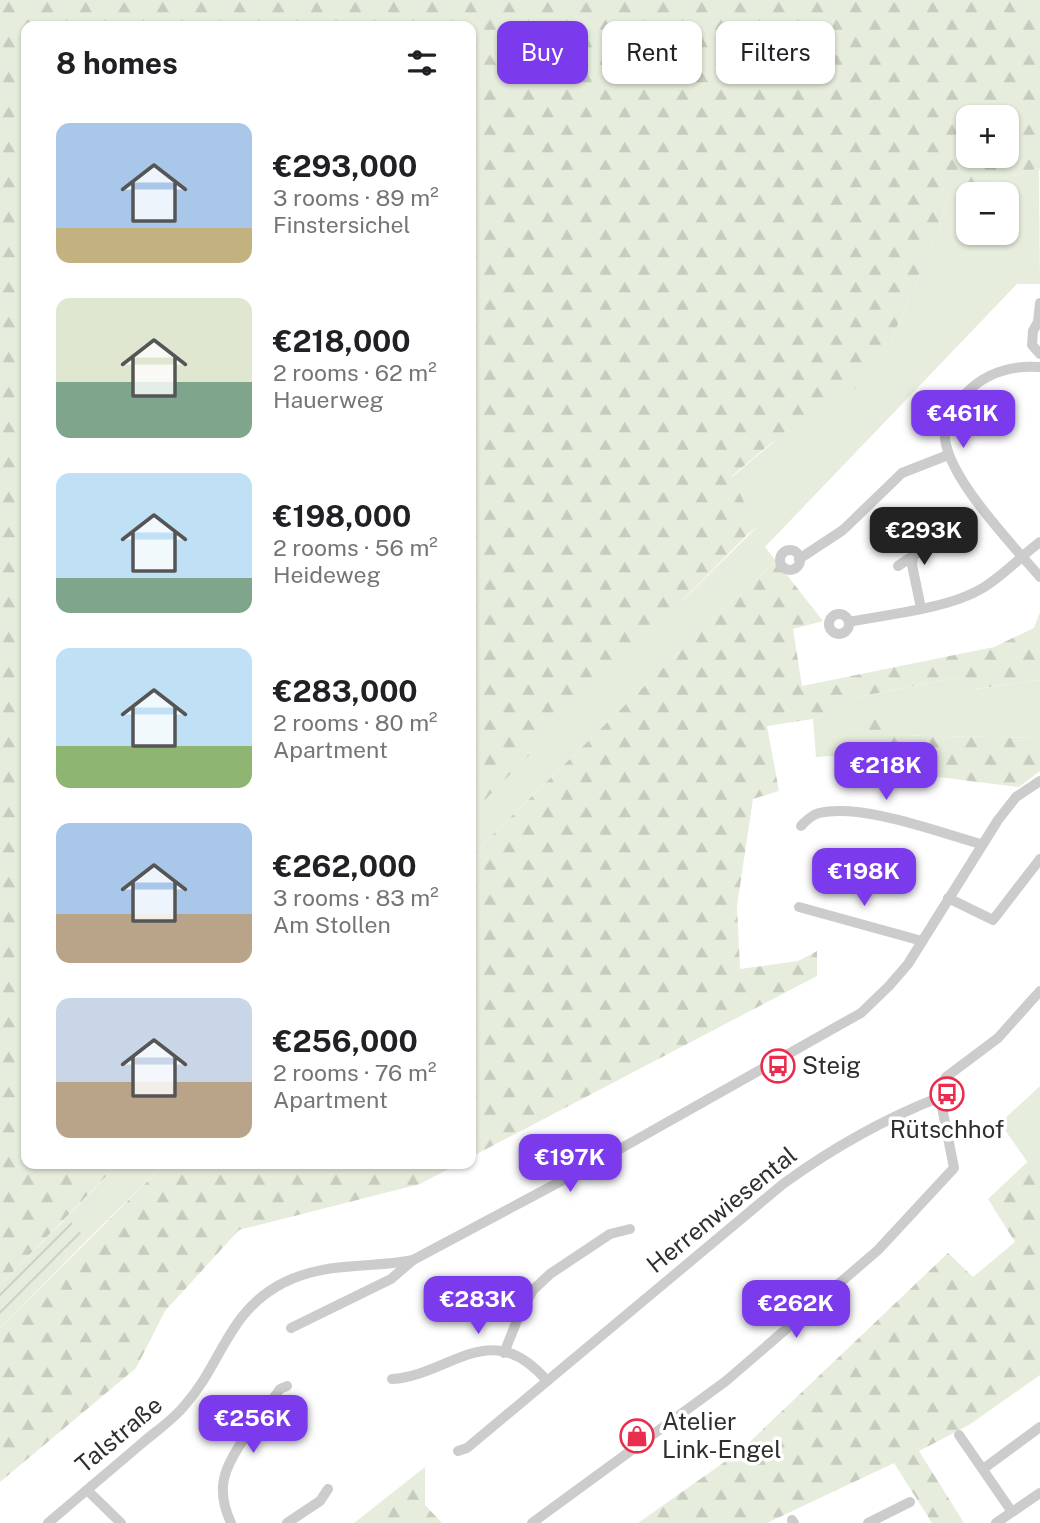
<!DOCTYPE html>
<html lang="en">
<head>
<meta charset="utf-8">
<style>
  body { margin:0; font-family:"Public Sans",sans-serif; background:#f6f6f6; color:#202124; height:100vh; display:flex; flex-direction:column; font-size:26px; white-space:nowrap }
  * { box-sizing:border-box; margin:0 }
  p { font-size:23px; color:#757577 }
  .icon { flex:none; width:38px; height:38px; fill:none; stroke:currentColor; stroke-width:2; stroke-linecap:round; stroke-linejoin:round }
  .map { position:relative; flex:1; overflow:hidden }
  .drawer { position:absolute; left:21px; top:21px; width:455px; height:1148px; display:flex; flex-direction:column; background:#fff; border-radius:14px; box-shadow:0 2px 5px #0004 }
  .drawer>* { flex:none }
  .banner { position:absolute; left:497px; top:21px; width:438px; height:63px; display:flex; gap:14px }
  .buttons { position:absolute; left:956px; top:105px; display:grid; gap:14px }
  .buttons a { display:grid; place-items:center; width:63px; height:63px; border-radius:14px; background:#fff; box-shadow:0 2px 5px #0004; font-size:35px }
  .price { position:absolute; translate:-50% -60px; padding:0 16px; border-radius:14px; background:#7c3aed; color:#fff; font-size:23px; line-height:46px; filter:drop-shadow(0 2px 4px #0008) }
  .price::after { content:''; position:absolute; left:50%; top:42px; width:21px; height:16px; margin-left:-10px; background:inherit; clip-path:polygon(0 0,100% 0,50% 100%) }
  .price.active { background:#222; color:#fff }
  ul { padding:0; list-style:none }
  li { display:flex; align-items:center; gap:21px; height:175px; padding:0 35px }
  li span { display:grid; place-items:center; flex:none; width:196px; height:140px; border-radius:14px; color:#555 }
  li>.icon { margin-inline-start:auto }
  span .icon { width:84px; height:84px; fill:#fffc; stroke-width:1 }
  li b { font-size:30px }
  h2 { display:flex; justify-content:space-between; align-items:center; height:84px; padding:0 35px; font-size:30px }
  .tag { padding:0 24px; border-radius:14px; background:#fff; box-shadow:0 2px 5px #0004; font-size:24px; line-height:63px }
  .tag.active { background:#7c3aed; color:#fff }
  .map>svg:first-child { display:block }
  .grass { fill:#e7eddd; fill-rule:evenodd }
  .forest { fill:url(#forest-firs); fill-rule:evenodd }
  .garden { fill:url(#garden-furrows) }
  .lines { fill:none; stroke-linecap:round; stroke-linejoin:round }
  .minor { stroke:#ccc; stroke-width:10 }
  .labels { text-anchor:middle; stroke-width:7; stroke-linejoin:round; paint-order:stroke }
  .poi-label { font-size:24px; fill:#2f2f2f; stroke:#fff; text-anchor:start }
  .street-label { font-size:24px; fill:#2f2f2f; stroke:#fff }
</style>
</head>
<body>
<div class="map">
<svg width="1040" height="1523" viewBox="0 0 1040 1523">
  <defs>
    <pattern id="forest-firs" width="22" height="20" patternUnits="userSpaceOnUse" patternTransform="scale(1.75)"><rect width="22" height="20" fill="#e7eddd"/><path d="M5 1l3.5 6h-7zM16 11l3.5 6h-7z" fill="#c6ccbe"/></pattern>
    <pattern id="garden-furrows" width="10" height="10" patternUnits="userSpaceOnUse" patternTransform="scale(1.75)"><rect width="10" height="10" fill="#e7eddd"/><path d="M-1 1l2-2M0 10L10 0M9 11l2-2" fill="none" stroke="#c6ccbe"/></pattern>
  </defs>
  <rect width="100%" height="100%" fill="#fff"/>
  <g class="grass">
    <path d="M 1039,168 L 1040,284 L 1017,284 L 765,547 L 776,561 L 720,612 L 471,856 L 471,814 L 554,727 L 756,528 L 732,477 L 889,345 L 938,232 L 948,195 ZM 968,194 L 1006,194 L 1006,233 L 968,233 Z"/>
    <path d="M 955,678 L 975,689 L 1040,680 L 1040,738 L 891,735 L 863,719 L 863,754 L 816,757 L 813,719 L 862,696 Z"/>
    <path d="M 1040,1086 L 1040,1150 L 1028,1163 L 1000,1123 Z"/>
    <path d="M 118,1164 L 165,1164 L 87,1240 L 67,1217 Z"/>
  </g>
  <g class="forest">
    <path d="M 0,0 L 1040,0 L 1040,172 L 1039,168 L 948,195 L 938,232 L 889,345 L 867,381 L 770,444 L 732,476 L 756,528 L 748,534 L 471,814 L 471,26 L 26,26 L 26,1164 L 118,1164 L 0,1285 ZM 968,117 L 1006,117 L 1006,156 L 968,156 Z"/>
    <path d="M 776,561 L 823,621 L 793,629 L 802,686 L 994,647 L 1034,628 L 1040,612 L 1040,680 L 974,689 L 955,678 L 862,696 L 813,719 L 767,726 L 779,791 L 753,799 L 737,906 L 740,969 L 798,961 L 817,951 L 817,976 L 471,1157 L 471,856 L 720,612 Z"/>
    <path d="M 862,719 L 891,719 L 891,735 L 1040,738 L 1040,771 L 1019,787 L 930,776 L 930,755 L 863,754 Z"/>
    <path d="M 1040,1150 L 1040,1375 L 969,1425 L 919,1451 L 964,1523 L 932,1523 L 894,1463 L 767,1523 L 638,1523 L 740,1451 L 948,1253 L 973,1277 L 1015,1242 L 988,1199 Z"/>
    <path d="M 165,1164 L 458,1164 L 420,1184 L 239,1230 L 165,1311 L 136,1368 L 0,1482 L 0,1328 Z"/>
    <path d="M 425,1467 L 425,1505 L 442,1523 L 354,1523 Z"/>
  </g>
  <path class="garden" d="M 67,1217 L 87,1240 L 0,1328 L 0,1285 Z"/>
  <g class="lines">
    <g class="minor">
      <path d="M 1040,354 L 1032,345 L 1033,331 L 1038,322 L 1040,303"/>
      <path d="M 1040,367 C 1012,365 986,373 966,393 C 957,403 947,415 945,430 C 940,471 1014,546 1040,577"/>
      <circle cx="790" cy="560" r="10"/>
      <path d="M 913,556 L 912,565 L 921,608"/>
      <path d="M 799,559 L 843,530 L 902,473 L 948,455"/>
      <path d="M 898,566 L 932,543"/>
      <circle cx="839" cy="624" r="10"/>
      <path d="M 849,622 C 888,614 947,609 981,589 C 1002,577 1020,557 1040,542"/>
      <path d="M 801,826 C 806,821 811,815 819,813 C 862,803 938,832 981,844"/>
      <path d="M 948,898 L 993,920 L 1040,859"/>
      <path d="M 799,907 L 922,941"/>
      <path d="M 291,1328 L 391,1279 L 413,1260"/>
      <path d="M 504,1353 L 520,1313 L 533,1290 L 550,1274 L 610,1234 L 630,1229"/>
      <path d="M 392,1379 C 451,1375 491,1315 547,1381"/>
      <path d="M 959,1435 L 1012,1512"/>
      <path d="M 458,1451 L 467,1448 L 783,1184 C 831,1149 884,1119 940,1097"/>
      <path d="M 983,1469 L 1040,1427"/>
      <path d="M 87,1490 L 121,1523"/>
      <path d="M 792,1520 L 794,1523"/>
      <path d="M 48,1523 C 79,1497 110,1470 141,1444 C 156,1431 173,1420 185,1405 C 223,1362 227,1312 283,1283 C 326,1261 368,1269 413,1260 L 595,1163 L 861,1013 L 889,986 L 908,964 L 998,820 L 1016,797 L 1040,781"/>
      <path d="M 231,1523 C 225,1510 221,1493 224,1479 C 229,1453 264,1412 280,1389 L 287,1386"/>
      <path d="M 287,1523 L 320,1501 L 328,1489"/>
      <path d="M 532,1523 L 726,1381 L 878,1250 L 954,1168 L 940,1097 L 946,1077 L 998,1038 L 1040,991"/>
      <path d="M 868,1523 L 910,1502"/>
      <path d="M 996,1523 L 1040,1493"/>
    </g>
  </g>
  <defs>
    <symbol id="bus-ring" viewBox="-11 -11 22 22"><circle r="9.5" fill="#fff" stroke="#ea2d4c" stroke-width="1.5"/><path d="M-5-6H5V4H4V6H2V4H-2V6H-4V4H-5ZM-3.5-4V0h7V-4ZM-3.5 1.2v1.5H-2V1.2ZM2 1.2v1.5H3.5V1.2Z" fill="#ea2d4c"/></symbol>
    <symbol id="shop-ring" viewBox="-11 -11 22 22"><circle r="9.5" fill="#fff" stroke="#ea2d4c" stroke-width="1.5"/><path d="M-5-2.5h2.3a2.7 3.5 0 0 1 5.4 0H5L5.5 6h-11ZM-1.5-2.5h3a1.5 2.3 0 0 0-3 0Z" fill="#ea2d4c"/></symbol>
  </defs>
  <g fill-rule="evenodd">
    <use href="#bus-ring" x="759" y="1047" width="38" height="38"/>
    <use href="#bus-ring" x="928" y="1075" width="38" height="38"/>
    <use href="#shop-ring" x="618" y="1417" width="38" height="38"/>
  </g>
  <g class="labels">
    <g class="poi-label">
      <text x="802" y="1074">Steig</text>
      <text x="947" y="1138" text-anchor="middle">Rütschhof</text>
      <text x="662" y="1430">Atelier<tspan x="662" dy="28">Link-Engel</tspan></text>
    </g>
    <g class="street-label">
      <text transform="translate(722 1210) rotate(-39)" y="8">Herrenwiesental</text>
      <text transform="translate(119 1435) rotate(-40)" y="8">Talstraße</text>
    </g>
  </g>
</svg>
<div class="buttons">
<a>+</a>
<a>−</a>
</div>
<b class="price" style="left:963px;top:450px">€461K</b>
<b class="price active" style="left:924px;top:567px">€293K</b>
<b class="price" style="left:886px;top:802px">€218K</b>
<b class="price" style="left:864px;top:908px">€198K</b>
<b class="price" style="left:570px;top:1194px">€197K</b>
<b class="price" style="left:478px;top:1336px">€283K</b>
<b class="price" style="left:796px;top:1340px">€262K</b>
<b class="price" style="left:253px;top:1455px">€256K</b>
<div class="banner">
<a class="tag active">Buy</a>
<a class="tag">Rent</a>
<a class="tag">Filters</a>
</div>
<section class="drawer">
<h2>8 homes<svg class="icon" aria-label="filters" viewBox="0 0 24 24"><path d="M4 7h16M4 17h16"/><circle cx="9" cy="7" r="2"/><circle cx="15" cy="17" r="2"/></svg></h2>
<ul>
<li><span style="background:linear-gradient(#a9c7e8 75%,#c2b280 0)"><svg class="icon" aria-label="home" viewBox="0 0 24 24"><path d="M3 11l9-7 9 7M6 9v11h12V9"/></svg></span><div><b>€293,000</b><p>3 rooms · 89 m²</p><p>Finstersichel</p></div></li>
<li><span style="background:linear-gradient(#dfe7d0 60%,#7fa58c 0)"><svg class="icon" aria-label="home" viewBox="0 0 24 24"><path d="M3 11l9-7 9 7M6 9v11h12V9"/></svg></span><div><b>€218,000</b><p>2 rooms · 62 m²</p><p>Hauerweg</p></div></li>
<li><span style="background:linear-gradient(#bfe0f5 75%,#7fa58c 0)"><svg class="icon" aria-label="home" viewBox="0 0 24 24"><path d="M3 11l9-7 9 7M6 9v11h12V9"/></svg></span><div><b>€198,000</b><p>2 rooms · 56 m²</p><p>Heideweg</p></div></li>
<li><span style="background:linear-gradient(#bfe0f5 70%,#8fb573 0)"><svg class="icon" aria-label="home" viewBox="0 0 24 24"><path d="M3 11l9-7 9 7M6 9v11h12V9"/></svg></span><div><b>€283,000</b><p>2 rooms · 80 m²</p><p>Apartment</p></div></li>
<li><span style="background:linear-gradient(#a9c7e8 65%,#b9a48a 0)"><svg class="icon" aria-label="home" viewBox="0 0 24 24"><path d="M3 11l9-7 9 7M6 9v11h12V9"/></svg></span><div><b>€262,000</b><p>3 rooms · 83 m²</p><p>Am Stollen</p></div></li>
<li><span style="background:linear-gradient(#c9d6e8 60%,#b9a48a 0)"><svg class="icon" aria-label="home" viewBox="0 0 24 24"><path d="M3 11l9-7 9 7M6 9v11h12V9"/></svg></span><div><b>€256,000</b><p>2 rooms · 76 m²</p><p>Apartment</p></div></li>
</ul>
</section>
</div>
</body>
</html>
